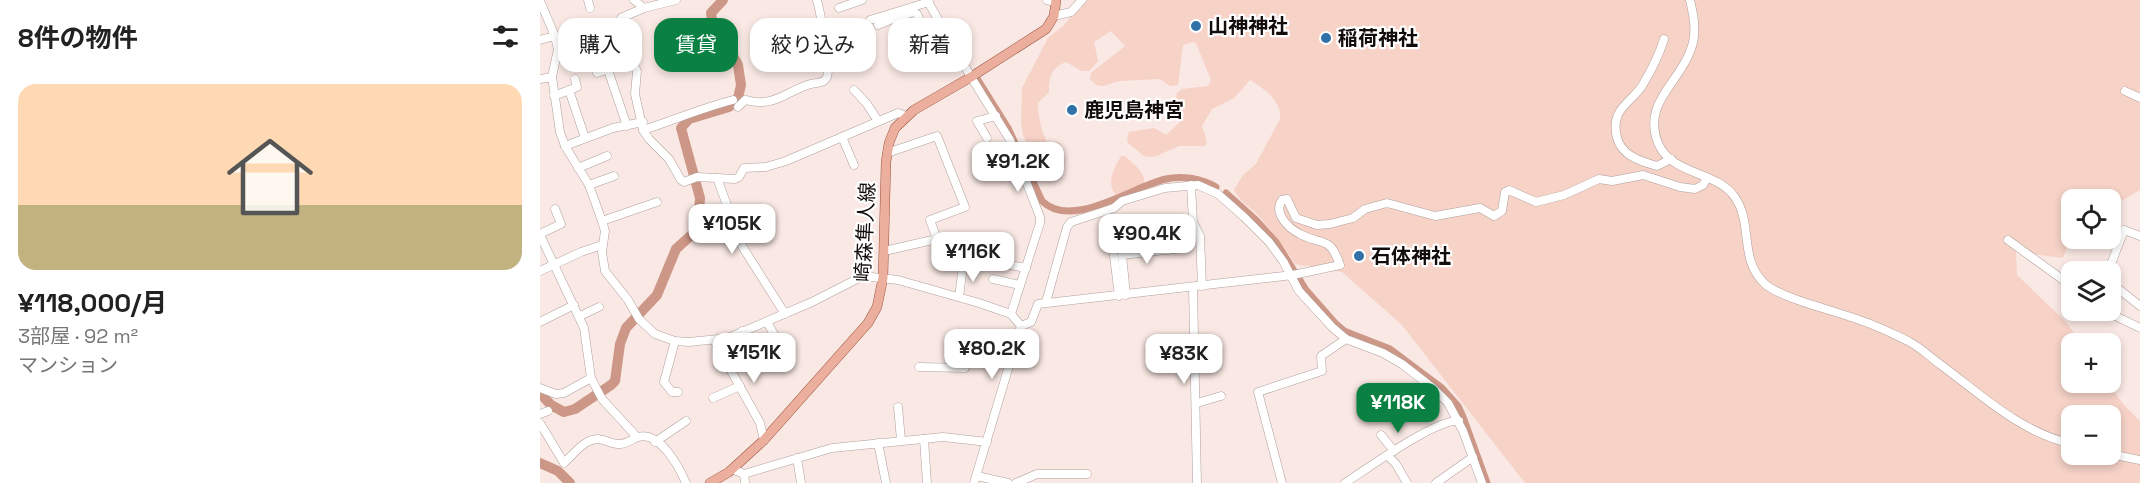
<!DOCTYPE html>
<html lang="ja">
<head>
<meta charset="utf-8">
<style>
  body { margin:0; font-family:"Space Grotesk","Noto Sans JP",sans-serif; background:#f2f2f2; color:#222; height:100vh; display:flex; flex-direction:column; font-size:22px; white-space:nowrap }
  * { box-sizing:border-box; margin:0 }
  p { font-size:20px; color:#767676 }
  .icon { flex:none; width:33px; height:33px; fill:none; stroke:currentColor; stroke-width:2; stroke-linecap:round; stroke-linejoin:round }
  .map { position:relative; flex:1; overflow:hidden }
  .sheet { display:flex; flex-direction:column; background:#fff; width:540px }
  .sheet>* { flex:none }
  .hud { position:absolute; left:18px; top:18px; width:570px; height:54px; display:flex; gap:12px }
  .tools { position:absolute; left:1521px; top:189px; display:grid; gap:12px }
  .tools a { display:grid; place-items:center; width:60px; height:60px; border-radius:12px; background:#fff; box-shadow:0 3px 9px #0003; font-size:30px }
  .price { position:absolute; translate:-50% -51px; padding:0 14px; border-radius:12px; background:#fff; color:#222; font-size:20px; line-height:39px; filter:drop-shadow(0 2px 3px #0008) }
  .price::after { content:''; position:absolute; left:50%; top:36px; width:18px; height:14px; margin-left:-9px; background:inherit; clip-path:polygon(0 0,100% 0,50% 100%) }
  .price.selected { background:#0b8043; color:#fff }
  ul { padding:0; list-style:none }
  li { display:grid; align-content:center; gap:12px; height:318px; padding:0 18px }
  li+li { border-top:2px solid #e0e0e0 }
  li span { display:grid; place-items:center; height:186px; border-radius:18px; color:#555 }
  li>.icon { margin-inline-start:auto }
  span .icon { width:108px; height:108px; fill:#fffc; stroke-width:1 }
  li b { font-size:26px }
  h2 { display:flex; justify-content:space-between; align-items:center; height:72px; padding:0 18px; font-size:26px }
  .pill { padding:0 21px; border-radius:18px; background:#fff; box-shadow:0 3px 9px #0003; font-size:21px; line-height:54px }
  .pill.selected { background:#0b8043; color:#fff }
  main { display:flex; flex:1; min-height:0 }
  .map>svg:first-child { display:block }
  .green { fill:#f6d2c7; fill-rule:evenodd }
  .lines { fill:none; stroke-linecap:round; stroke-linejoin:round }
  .canal { stroke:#cd9787; stroke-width:7 }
  .river { stroke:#cd9787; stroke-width:10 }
  .minor-casing { stroke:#b0a09b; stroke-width:9 }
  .major-casing { stroke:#975340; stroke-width:10 }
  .minor { stroke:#fff; stroke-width:8 }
  .major { stroke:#ecaf9d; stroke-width:9 }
  .poi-dot { fill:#3171a8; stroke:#fff; stroke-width:2 }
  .labels { text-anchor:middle; stroke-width:4.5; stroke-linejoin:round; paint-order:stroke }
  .poi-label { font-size:20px; font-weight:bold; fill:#120c0b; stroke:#fff; text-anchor:start }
  .street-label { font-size:20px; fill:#120c0b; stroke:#fff }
</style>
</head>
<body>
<main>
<section class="sheet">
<h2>8件の物件<svg class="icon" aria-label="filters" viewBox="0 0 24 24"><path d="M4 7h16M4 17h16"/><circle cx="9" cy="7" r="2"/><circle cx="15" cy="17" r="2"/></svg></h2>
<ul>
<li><span style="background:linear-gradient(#ffd9b3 65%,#c2b280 0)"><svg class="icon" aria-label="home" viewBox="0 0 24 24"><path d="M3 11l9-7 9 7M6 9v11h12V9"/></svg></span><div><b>¥118,000/月</b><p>3部屋 · 92 m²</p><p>マンション</p></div></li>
</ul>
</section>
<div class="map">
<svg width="1600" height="483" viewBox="0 0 1600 483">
  <rect width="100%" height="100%" fill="#f9e8e3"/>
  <g class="green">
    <path d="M 545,0 L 1600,0 L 1600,190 L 1571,207 L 1570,200 L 1532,200 L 1531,238 L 1523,258 L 1476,252 L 1477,275 L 1526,322 L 1541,343 L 1532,344 L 1532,382 L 1568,383 L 1583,404 L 1600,421 L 1600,483 L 985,483 L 862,325 L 802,272 L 755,264 C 743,246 731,230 717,214 C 709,206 699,201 694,190 L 703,175 L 716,164 L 740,119 C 742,101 724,88 710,80 L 694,98 L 672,109 L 662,126 L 667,142 L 665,146 L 639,146 L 616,156 L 609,157 L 604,156 L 588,143 L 587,139 L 589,132 L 614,128 L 626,135 L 640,122 C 640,111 634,103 637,93 L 642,89 L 668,86 L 671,80 L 656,43 L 653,42 L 643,45 L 638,85 L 630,86 L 620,79 L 579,81 L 563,86 L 556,85 L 550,79 L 551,73 L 585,46 L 571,31 L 554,42 L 558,61 L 549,71 L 542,71 L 526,62 C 512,66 508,79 509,92 L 498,103 C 498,117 501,129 507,142 L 518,142 L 521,144 L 525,162 L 521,163 L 508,155 L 491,152 L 483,135 L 481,123 L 482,88 L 508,38 L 523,26 ZM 1532,416 L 1570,416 L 1570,454 L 1532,454 Z"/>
    <path d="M 581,156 L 585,156 C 593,164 607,173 604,185 L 577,196 C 565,183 574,169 581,156 Z"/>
  </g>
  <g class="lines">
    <g class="canal">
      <path d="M 438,80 L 468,128 L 502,201 C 532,231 595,185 626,179 C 643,175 662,179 676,187"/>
      <path d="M 686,193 L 716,220 L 736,242 L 766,290 L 796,324 L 804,331 L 850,349 L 902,388 L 918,406 L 923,417 L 947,483"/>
    </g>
    <g class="river">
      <path d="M 0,393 L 11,405 L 24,412 L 35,409 L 71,385 L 75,381 L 80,344 L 86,328 L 117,295 L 136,249 L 158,229 L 160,198 L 141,128 L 149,119 L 189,107 L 198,98 L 201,85 L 198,65 L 186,43 L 173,28 L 171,13 L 183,0"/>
      <path d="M 0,463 L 18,471 L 30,483"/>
    </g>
    <defs>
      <g id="minor">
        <path d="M 48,0 L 50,8"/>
        <path d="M 94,0 L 104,8"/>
        <path d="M 136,0 L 104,8 L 81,18 L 78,34 L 97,71 L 95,94 L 103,130 L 109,139 L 129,159 L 141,180 L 144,182 L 157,177 L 195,179 L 199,177 L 204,168 L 226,167 L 246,161 L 358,113 L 366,116"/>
        <path d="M 387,0 L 431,77 L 470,140 L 500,217 L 500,223 L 471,314"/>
        <path d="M 507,0 L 516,2"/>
        <path d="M 1150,0 C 1154,17 1157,33 1151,49 C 1140,83 1102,102 1118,143 C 1131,175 1176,171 1194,196 C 1214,223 1198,259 1225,284 C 1240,298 1300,312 1322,321 C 1338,326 1353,334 1368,341 C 1380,347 1390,357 1401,365 C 1443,396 1480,432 1532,444"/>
        <path d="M 0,1 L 15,36 L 18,49 L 12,77 L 20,132 L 25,146 L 49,185 L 62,221 L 65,231 L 62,252 L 65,271 L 88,300 L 99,319 L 115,334 L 135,341 L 149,342 L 188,338 L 272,302 L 323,276 L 358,280 L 439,303 L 471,314 L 481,326"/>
        <path d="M 299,8 L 322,0"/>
        <path d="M 514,16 L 531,12 L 542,0"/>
        <path d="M 330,20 L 389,2"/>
        <path d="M 338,25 L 355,18"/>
        <path d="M 1124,39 C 1119,56 1111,71 1102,86 C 1096,95 1086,102 1080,111 C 1076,117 1075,126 1076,133 C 1079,155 1099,161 1117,166 L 1131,159"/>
        <path d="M 0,40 L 15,36"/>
        <path d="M 18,49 L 78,34"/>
        <path d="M 399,60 L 377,14 L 373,12 L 355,18 L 378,67 L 417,53"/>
        <path d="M 68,70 L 87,126"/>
        <path d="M 57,73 L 92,61"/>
        <path d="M 0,79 L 12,77"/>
        <path d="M 29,90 L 45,138"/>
        <path d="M 314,90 L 327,104 L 338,121"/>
        <path d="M 1585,91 L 1600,98"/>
        <path d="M 14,96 L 37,87 L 35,79"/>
        <path d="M 198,107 L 205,100 C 211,101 217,103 223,102 C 241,101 254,88 271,84 C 277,82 284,84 287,77 C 291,69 280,11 277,0"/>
        <path d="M 103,130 C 134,120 162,108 193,100"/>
        <path d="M 302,137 L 314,165"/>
        <path d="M 447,138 L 437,121 L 456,116"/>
        <path d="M 25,146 L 73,128 L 103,122"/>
        <path d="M 38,168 L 67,156"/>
        <path d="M 177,178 L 202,246 L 245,314"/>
        <path d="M 49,185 L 74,176"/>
        <path d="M 651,185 L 653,222 L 660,236 L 662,286"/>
        <path d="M 62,221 L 117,202"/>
        <path d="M 0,234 L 21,224 L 15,209"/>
        <path d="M 0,235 L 44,328 L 51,378 L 62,399 L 97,437"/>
        <path d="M 1468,240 L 1526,282 L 1532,284"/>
        <path d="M 344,251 L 397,239 L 390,220 L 425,207 L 397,136 L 347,153"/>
        <path d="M 603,253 L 600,235 L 627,232 L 628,250"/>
        <path d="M 574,256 L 579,296"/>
        <path d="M 438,263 L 453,262 L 486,268"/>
        <path d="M 0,271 L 41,252 L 62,245"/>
        <path d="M 1568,272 L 1584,230 L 1600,236"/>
        <path d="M 453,279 L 480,285"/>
        <path d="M 1570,282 L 1600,306"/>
        <path d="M 653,287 L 657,483"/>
        <path d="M 586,295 L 582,255 L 643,248"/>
        <path d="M 419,297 L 423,266"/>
        <path d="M 1570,298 L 1578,289"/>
        <path d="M 506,302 L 527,227 L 531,222 L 574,208 L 582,201 L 625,188 L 658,185 L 678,194 L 704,217 L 729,242 L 743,261 L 759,291 L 792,327 L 806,339 L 843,353 L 862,364 L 894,389 L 908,403 L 923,431 L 942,483"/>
        <path d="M 1563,310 L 1600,328"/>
        <path d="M 40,316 L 59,307"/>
        <path d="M 0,322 L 34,305"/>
        <path d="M 227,322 L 236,338"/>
        <path d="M 202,331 L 209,346"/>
        <path d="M 174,340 L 220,423 L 224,440"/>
        <path d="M 135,341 L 124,382 L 132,392 L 138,392"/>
        <path d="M 379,367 L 425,368 L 427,345 L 455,348 L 458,353 L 472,356"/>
        <path d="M 0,388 L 16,394 L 24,393 L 51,378"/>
        <path d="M 173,398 L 200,386"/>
        <path d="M 657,403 L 681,396"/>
        <path d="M 358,407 L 361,440"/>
        <path d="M 0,414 L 8,411"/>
        <path d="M 0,423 L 24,463 C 34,454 44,439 58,439 C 67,440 73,445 81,444 C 89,443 92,439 98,437 C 120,431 139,467 146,483"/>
        <path d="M 841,435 L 854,451"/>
        <path d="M 384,439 L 387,483"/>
        <path d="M 115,442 L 146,421"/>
        <path d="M 338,443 L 346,483"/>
        <path d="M 1570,454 L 1600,460"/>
        <path d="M 848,456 L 856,464 L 867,483"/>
        <path d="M 257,458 L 261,483"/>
        <path d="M 192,469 L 204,474 L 205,483"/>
        <path d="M 204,474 L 292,448 L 403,437 L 447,442"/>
        <path d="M 437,476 L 468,483"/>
        <path d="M 434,483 L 481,326 L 491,322 L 498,304 L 753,275 L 800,265 C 797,257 794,248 787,244 C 779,240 768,239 760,234 C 748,228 733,213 742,200 L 747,199 L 756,218 L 777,225 L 790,224 L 813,218 L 825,209 L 847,203 L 895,216 L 940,208 L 954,216 L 962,211 L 965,192 L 969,190 L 996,202 L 1024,195 L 1059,179 L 1072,181 L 1103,175 L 1140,187 L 1155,189 L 1163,185 L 1167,178"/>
        <path d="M 476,483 L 497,474 L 547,474"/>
        <path d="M 742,483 L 718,392 L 782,371 L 781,356 L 806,339"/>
        <path d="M 805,483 C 827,469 897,418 919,421"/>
        <path d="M 896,483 L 933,457"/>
      </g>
      <path id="major" d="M 170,483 L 189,472 L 224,440 L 328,323 L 337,307 L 343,278 L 346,162 L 349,143 L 355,128 L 374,110 L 431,77 L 506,29 L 514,16 L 516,0"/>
    </defs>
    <use href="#minor" class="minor-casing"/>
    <use href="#major" class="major-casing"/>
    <use href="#minor" class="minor"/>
    <use href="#major" class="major"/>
  </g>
  <g class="poi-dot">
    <circle cx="656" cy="26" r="6"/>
    <circle cx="786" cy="38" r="6"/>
    <circle cx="532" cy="110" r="6"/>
    <circle cx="819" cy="256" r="6"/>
  </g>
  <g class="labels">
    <g class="poi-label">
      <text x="668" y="33">山神神社</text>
      <text x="798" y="45">稲荷神社</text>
      <text x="544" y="117">鹿児島神宮</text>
      <text x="831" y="263">石体神社</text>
    </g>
    <g class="street-label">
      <text transform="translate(325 232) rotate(-87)" y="7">崎森隼人線</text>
    </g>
  </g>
</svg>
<div class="tools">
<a><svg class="icon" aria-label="locate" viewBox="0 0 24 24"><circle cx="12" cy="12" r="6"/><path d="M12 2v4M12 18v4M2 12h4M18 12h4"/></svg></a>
<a><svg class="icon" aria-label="layers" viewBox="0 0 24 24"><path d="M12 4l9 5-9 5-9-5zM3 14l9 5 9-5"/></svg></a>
<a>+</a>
<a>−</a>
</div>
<b class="price" style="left:478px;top:193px">¥91.2K</b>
<b class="price" style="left:192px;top:255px">¥105K</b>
<b class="price" style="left:607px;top:265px">¥90.4K</b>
<b class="price" style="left:433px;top:283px">¥116K</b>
<b class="price" style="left:452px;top:380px">¥80.2K</b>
<b class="price" style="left:214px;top:384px">¥151K</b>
<b class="price" style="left:644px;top:385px">¥83K</b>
<b class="price selected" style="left:858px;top:434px">¥118K</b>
<div class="hud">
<a class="pill">購入</a>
<a class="pill selected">賃貸</a>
<a class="pill">絞り込み</a>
<a class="pill">新着</a>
</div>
</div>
</main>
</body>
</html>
